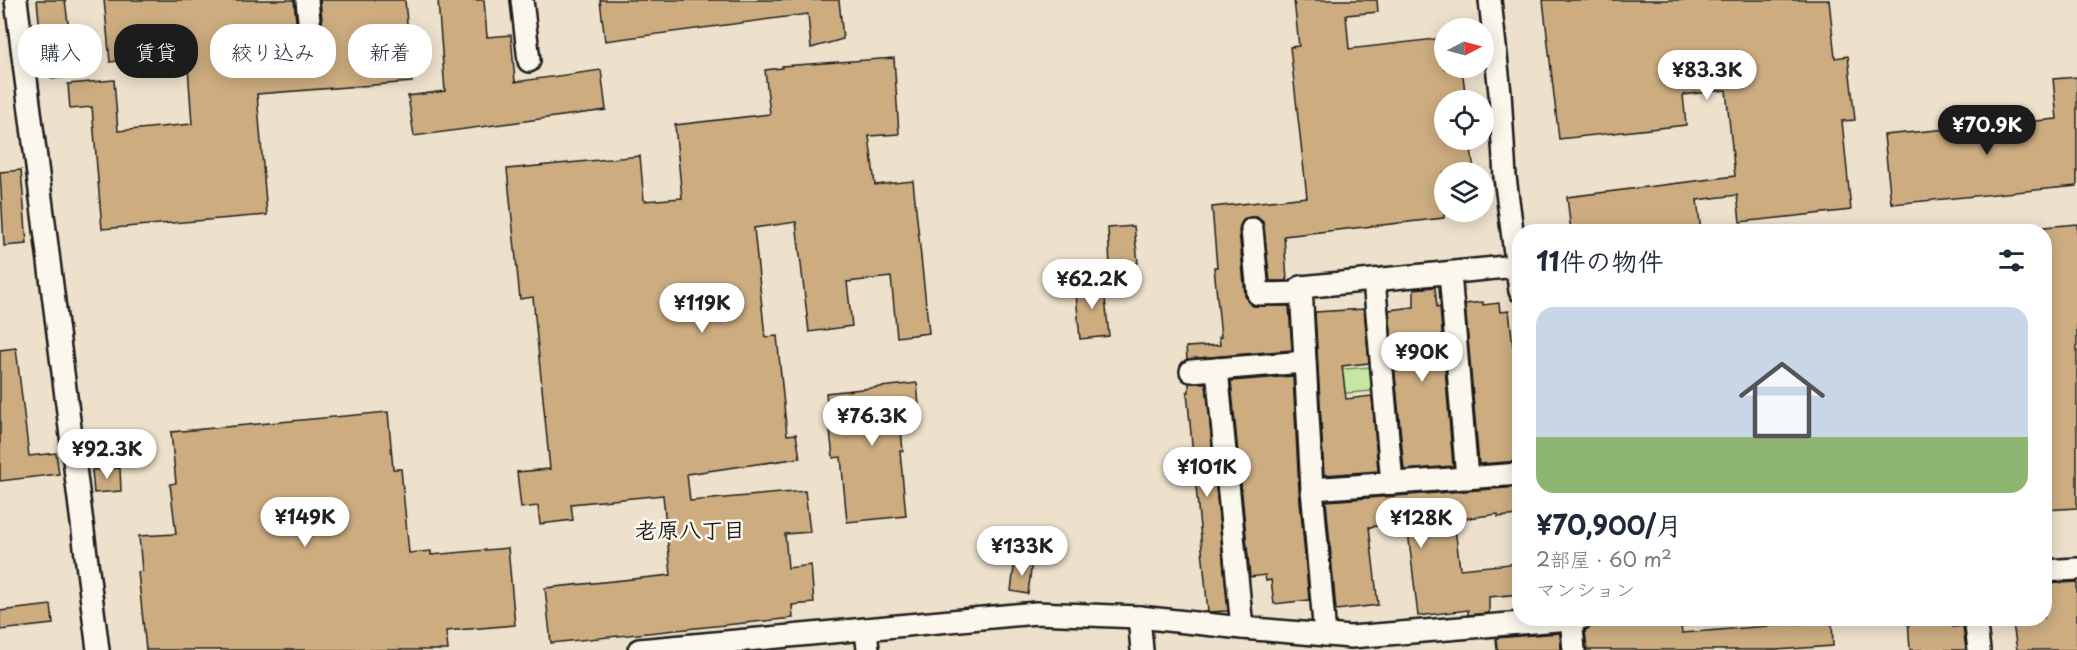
<!DOCTYPE html>
<html lang="ja">
<head>
<meta charset="utf-8">
<style>
  body { margin:0; font-family:"Playpen Sans","Klee One",sans-serif; background:#f2f2f3; color:#1f2937; height:100vh; display:flex; flex-direction:column; font-size:22px; white-space:nowrap }
  * { box-sizing:border-box; margin:0 }
  p { font-size:20px; color:#747a83 }
  .icon { flex:none; width:33px; height:33px; fill:none; stroke:currentColor; stroke-width:2; stroke-linecap:round; stroke-linejoin:round }
  .map { position:relative; flex:1; overflow:hidden }
  .drawer { position:absolute; left:1512px; top:224px; width:540px; height:402px; display:flex; flex-direction:column; background:#fff; border-radius:24px; box-shadow:0 3px 15px #0003 }
  .drawer>* { flex:none }
  .guide { position:absolute; left:18px; top:24px; width:570px; height:54px; display:flex; gap:12px }
  .needle { width:39px; rotate:84deg }
  .fabs { position:absolute; left:1434px; top:18px; display:grid; gap:12px }
  .fabs a { display:grid; place-items:center; width:60px; height:60px; border-radius:50%; background:#fff; box-shadow:0 3px 15px #0003; font-size:30px }
  .price { position:absolute; translate:-50% -51px; padding:0 14px; border-radius:21px; background:#fff; color:#222; font-size:20px; line-height:39px; filter:drop-shadow(0 2px 3px #0008) }
  .price::after { content:''; position:absolute; left:50%; top:36px; width:18px; height:14px; margin-left:-9px; background:inherit; clip-path:polygon(0 0,100% 0,50% 100%) }
  .price.active { background:#1c1c1c; color:#fff }
  ul { padding:0; list-style:none }
  li { display:grid; align-content:center; gap:12px; height:318px; padding:0 24px }
  li span { display:grid; place-items:center; height:186px; border-radius:18px; color:#555 }
  li>.icon { margin-inline-start:auto }
  span .icon { width:108px; height:108px; fill:#fffc; stroke-width:1 }
  li b { font-size:26px }
  h2 { display:flex; justify-content:space-between; align-items:center; height:72px; padding:0 24px; font-size:26px }
  .tag { padding:0 21px; border-radius:24px; background:#fff; box-shadow:0 3px 15px #0003; font-size:21px; line-height:54px }
  .tag.active { background:#1c1c1c; color:#fff }
  .map>svg:first-child { display:block }
  .green { fill:#c4e8a2; stroke:#70825f; stroke-width:1.5 }
  .building { fill:#cdad80; stroke:#1c1c1c; stroke-width:1.5 }
  .lines { fill:none; stroke-linecap:round; stroke-linejoin:round }
  .street-casing { stroke:#1c1c1c; stroke-width:26 }
  .street { stroke:#fbf7ec; stroke-width:21 }
  .labels { text-anchor:middle; stroke-width:5; stroke-linejoin:round; paint-order:stroke }
  .neighbourhood-label { font-size:22px; font-weight:bold; fill:#1c1c1c; stroke:#fbf7ec }
</style>
</head>
<body>
<div class="map">
<svg width="2077" height="650" viewBox="0 0 2077 650">
  <rect width="100%" height="100%" fill="#ede1cc"/>
  <filter id="ink" filterUnits="userSpaceOnUse"><feTurbulence type="fractalNoise" baseFrequency=".0167" numOctaves="2"/><feDisplacementMap in="SourceGraphic" scale="12" xChannelSelector="R" yChannelSelector="G"/><feConvolveMatrix kernelMatrix="1 2 1 2 8 2 1 2 1" color-interpolation-filters="sRGB"/></filter>
  <g filter="url(#ink)">
    <path class="green" d="M 1370,367 L 1372,391 L 1312,396 L 1310,372 Z"/>
    <g class="building">
      <path d="M 37,0 L 65,0 L 75,76 L 52,79 L 49,51 L 42,51 Z"/>
      <path d="M 104,0 L 294,0 L 300,63 L 303,69 L 314,74 L 321,71 L 326,60 L 320,0 L 405,0 L 412,82 L 257,94 L 267,215 L 102,229 L 92,107 L 70,109 L 68,84 L 114,80 L 118,131 L 192,124 L 187,53 L 110,62 Z"/>
      <path d="M 438,0 L 484,0 L 487,37 L 511,35 L 515,82 L 601,70 L 606,110 L 414,136 L 408,96 L 445,91 Z"/>
      <path d="M 600,0 L 839,0 L 843,39 L 811,48 L 808,14 L 605,41 Z"/>
      <path d="M 1294,0 L 1377,0 L 1378,12 L 1346,15 L 1349,49 L 1444,38 L 1444,68 L 1462,68 L 1466,100 L 1444,100 L 1444,140 L 1470,140 L 1474,172 L 1444,172 L 1444,218 L 1284,236 L 1287,281 L 1270,281 L 1263,222 L 1257,217 L 1245,218 L 1241,223 L 1239,230 L 1245,296 L 1248,302 L 1253,306 L 1289,306 L 1292,350 L 1187,359 L 1186,347 L 1220,345 L 1219,337 L 1221,337 L 1214,267 L 1217,267 L 1212,207 L 1307,197 L 1290,47 L 1299,46 Z"/>
      <path d="M 1543,0 L 1829,0 L 1835,58 L 1848,56 L 1855,120 L 1842,121 L 1851,210 L 1740,222 L 1737,195 L 1697,200 L 1701,231 L 1571,231 L 1567,197 L 1735,176 L 1726,90 L 1683,95 L 1686,125 L 1559,139 Z"/>
      <path d="M 894,58 L 899,134 L 869,136 L 875,185 L 913,181 L 929,333 L 897,337 L 891,277 L 847,282 L 852,326 L 809,332 L 796,222 L 754,228 L 765,337 L 777,336 L 787,435 L 796,434 L 800,458 L 687,474 L 690,501 L 805,491 L 810,532 L 785,534 L 788,568 L 811,565 L 814,603 L 792,605 L 793,618 L 551,643 L 545,588 L 671,575 L 663,495 L 571,504 L 573,520 L 540,524 L 538,506 L 521,508 L 517,472 L 550,469 L 533,297 L 520,299 L 507,169 L 640,156 L 644,201 L 682,198 L 675,125 L 770,114 L 765,70 L 782,68 L 782,66 Z"/>
      <path d="M 2077,77 L 2077,186 L 1893,204 L 1893,202 L 1891,203 L 1884,135 L 2057,119 L 2053,79 Z"/>
      <path d="M 21,170 L 27,244 L 4,246 L 0,172 Z"/>
      <path d="M 2077,224 L 2077,508 L 2044,510 L 2044,227 Z"/>
      <path d="M 1134,226 L 1138,263 L 1110,266 L 1108,228 Z"/>
      <path d="M 1103,280 L 1109,336 L 1080,339 L 1075,283 Z"/>
      <path d="M 1435,287 L 1437,308 L 1440,307 L 1453,466 L 1404,470 L 1389,310 L 1414,307 L 1414,289 Z"/>
      <path d="M 1483,302 L 1483,305 L 1499,303 L 1500,312 L 1509,311 L 1513,346 L 1516,346 L 1517,365 L 1520,365 L 1520,461 L 1479,464 L 1465,304 Z"/>
      <path d="M 1364,309 L 1369,363 L 1342,366 L 1346,399 L 1372,396 L 1378,471 L 1324,475 L 1315,312 Z"/>
      <path d="M 16,348 L 29,456 L 56,453 L 59,474 L 0,481 L 0,350 Z"/>
      <path d="M 1293,376 L 1299,490 L 1309,600 L 1274,604 L 1271,580 L 1266,581 L 1265,575 L 1250,577 L 1231,381 Z"/>
      <path d="M 917,383 L 920,418 L 900,420 L 903,451 L 900,451 L 906,516 L 847,522 L 841,457 L 833,458 L 826,393 Z"/>
      <path d="M 1189,383 L 1206,383 L 1228,611 L 1208,612 L 1187,392 L 1189,392 Z"/>
      <path d="M 388,412 L 393,469 L 401,469 L 409,553 L 431,551 L 431,555 L 508,548 L 515,625 L 446,631 L 448,650 L 146,650 L 138,572 L 142,571 L 139,536 L 176,534 L 170,484 L 176,483 L 171,432 Z"/>
      <path d="M 120,468 L 121,491 L 94,493 L 92,470 Z"/>
      <path d="M 1520,487 L 1520,515 L 1498,517 L 1498,514 L 1454,520 L 1460,569 L 1520,563 L 1520,594 L 1489,597 L 1489,613 L 1468,615 L 1468,610 L 1418,616 L 1407,523 L 1369,527 L 1378,605 L 1336,610 L 1326,501 Z"/>
      <path d="M 1015,560 L 1032,562 L 1028,594 L 1011,591 Z"/>
      <path d="M 2077,582 L 2077,650 L 2017,650 L 2012,618 L 2044,618 L 2044,584 Z"/>
      <path d="M 51,605 L 53,624 L 0,630 L 0,611 Z"/>
      <path d="M 1678,618 L 1680,618 L 1682,633 L 1832,621 L 1833,646 L 1776,650 L 1587,650 L 1585,630 L 1590,627 Z"/>
      <path d="M 1908,618 L 1952,618 L 1953,627 L 1963,626 L 1966,650 L 1910,650 Z"/>
      <path d="M 1560,633 L 1561,650 L 1497,650 L 1496,638 Z"/>
    </g>
    <g class="lines">
      <defs>
        <g id="street">
          <path d="M 16,0 L 98,650"/>
          <path d="M 307,0 L 313,61"/>
          <path d="M 522,0 L 529,61"/>
          <path d="M 1490,0 L 1500,93 L 1505,177 L 1520,291"/>
          <path d="M 1252,229 L 1258,294 L 1301,293"/>
          <path d="M 1450,273 L 1467,478"/>
          <path d="M 1374,280 L 1392,483"/>
          <path d="M 1217,369 L 1242,628"/>
          <path d="M 1191,371 L 1305,362"/>
          <path d="M 1312,489 L 1520,474"/>
          <path d="M 2044,571 L 2077,569"/>
          <path d="M 1139,617 L 1142,650"/>
          <path d="M 1571,618 L 1574,650"/>
          <path d="M 1975,618 L 1979,650"/>
          <path d="M 866,629 L 868,650"/>
          <path d="M 1325,635 L 1312,489 L 1301,287 L 1516,266"/>
          <path d="M 639,650 L 1036,613 L 1139,617 L 1242,628 L 1351,637 L 1582,618"/>
        </g>
      </defs>
      <use href="#street" class="street-casing"/>
      <use href="#street" class="street"/>
    </g>
  </g>
  <g class="labels">
    <g class="neighbourhood-label">
      <text x="690" y="538">老原八丁目</text>
    </g>
  </g>
</svg>
<div class="fabs">
<a><svg class="needle" viewBox="-14 -14 28 28"><path d="M0-13l5 13h-10z" fill="#e53935"/><path d="M0 13l5-13h-10z" fill="#747a83"/></svg></a>
<a><svg class="icon" aria-label="locate" viewBox="0 0 24 24"><circle cx="12" cy="12" r="6"/><path d="M12 2v4M12 18v4M2 12h4M18 12h4"/></svg></a>
<a><svg class="icon" aria-label="layers" viewBox="0 0 24 24"><path d="M12 4l9 5-9 5-9-5zM3 14l9 5 9-5"/></svg></a>
</div>
<b class="price" style="left:1707px;top:101px">¥83.3K</b>
<b class="price active" style="left:1987px;top:156px">¥70.9K</b>
<b class="price" style="left:1092px;top:310px">¥62.2K</b>
<b class="price" style="left:702px;top:334px">¥119K</b>
<b class="price" style="left:1422px;top:383px">¥90K</b>
<b class="price" style="left:872px;top:447px">¥76.3K</b>
<b class="price" style="left:107px;top:480px">¥92.3K</b>
<b class="price" style="left:1207px;top:498px">¥101K</b>
<b class="price" style="left:305px;top:548px">¥149K</b>
<b class="price" style="left:1421px;top:549px">¥128K</b>
<b class="price" style="left:1022px;top:577px">¥133K</b>
<div class="guide">
<a class="tag">購入</a>
<a class="tag active">賃貸</a>
<a class="tag">絞り込み</a>
<a class="tag">新着</a>
</div>
<section class="drawer">
<h2>11件の物件<svg class="icon" aria-label="filters" viewBox="0 0 24 24"><path d="M4 7h16M4 17h16"/><circle cx="9" cy="7" r="2"/><circle cx="15" cy="17" r="2"/></svg></h2>
<ul>
<li><span style="background:linear-gradient(#c9d6e8 70%,#8fb573 0)"><svg class="icon" aria-label="home" viewBox="0 0 24 24"><path d="M3 11l9-7 9 7M6 9v11h12V9"/></svg></span><div><b>¥70,900/月</b><p>2部屋 · 60 m²</p><p>マンション</p></div></li>
</ul>
</section>
</div>
</body>
</html>
